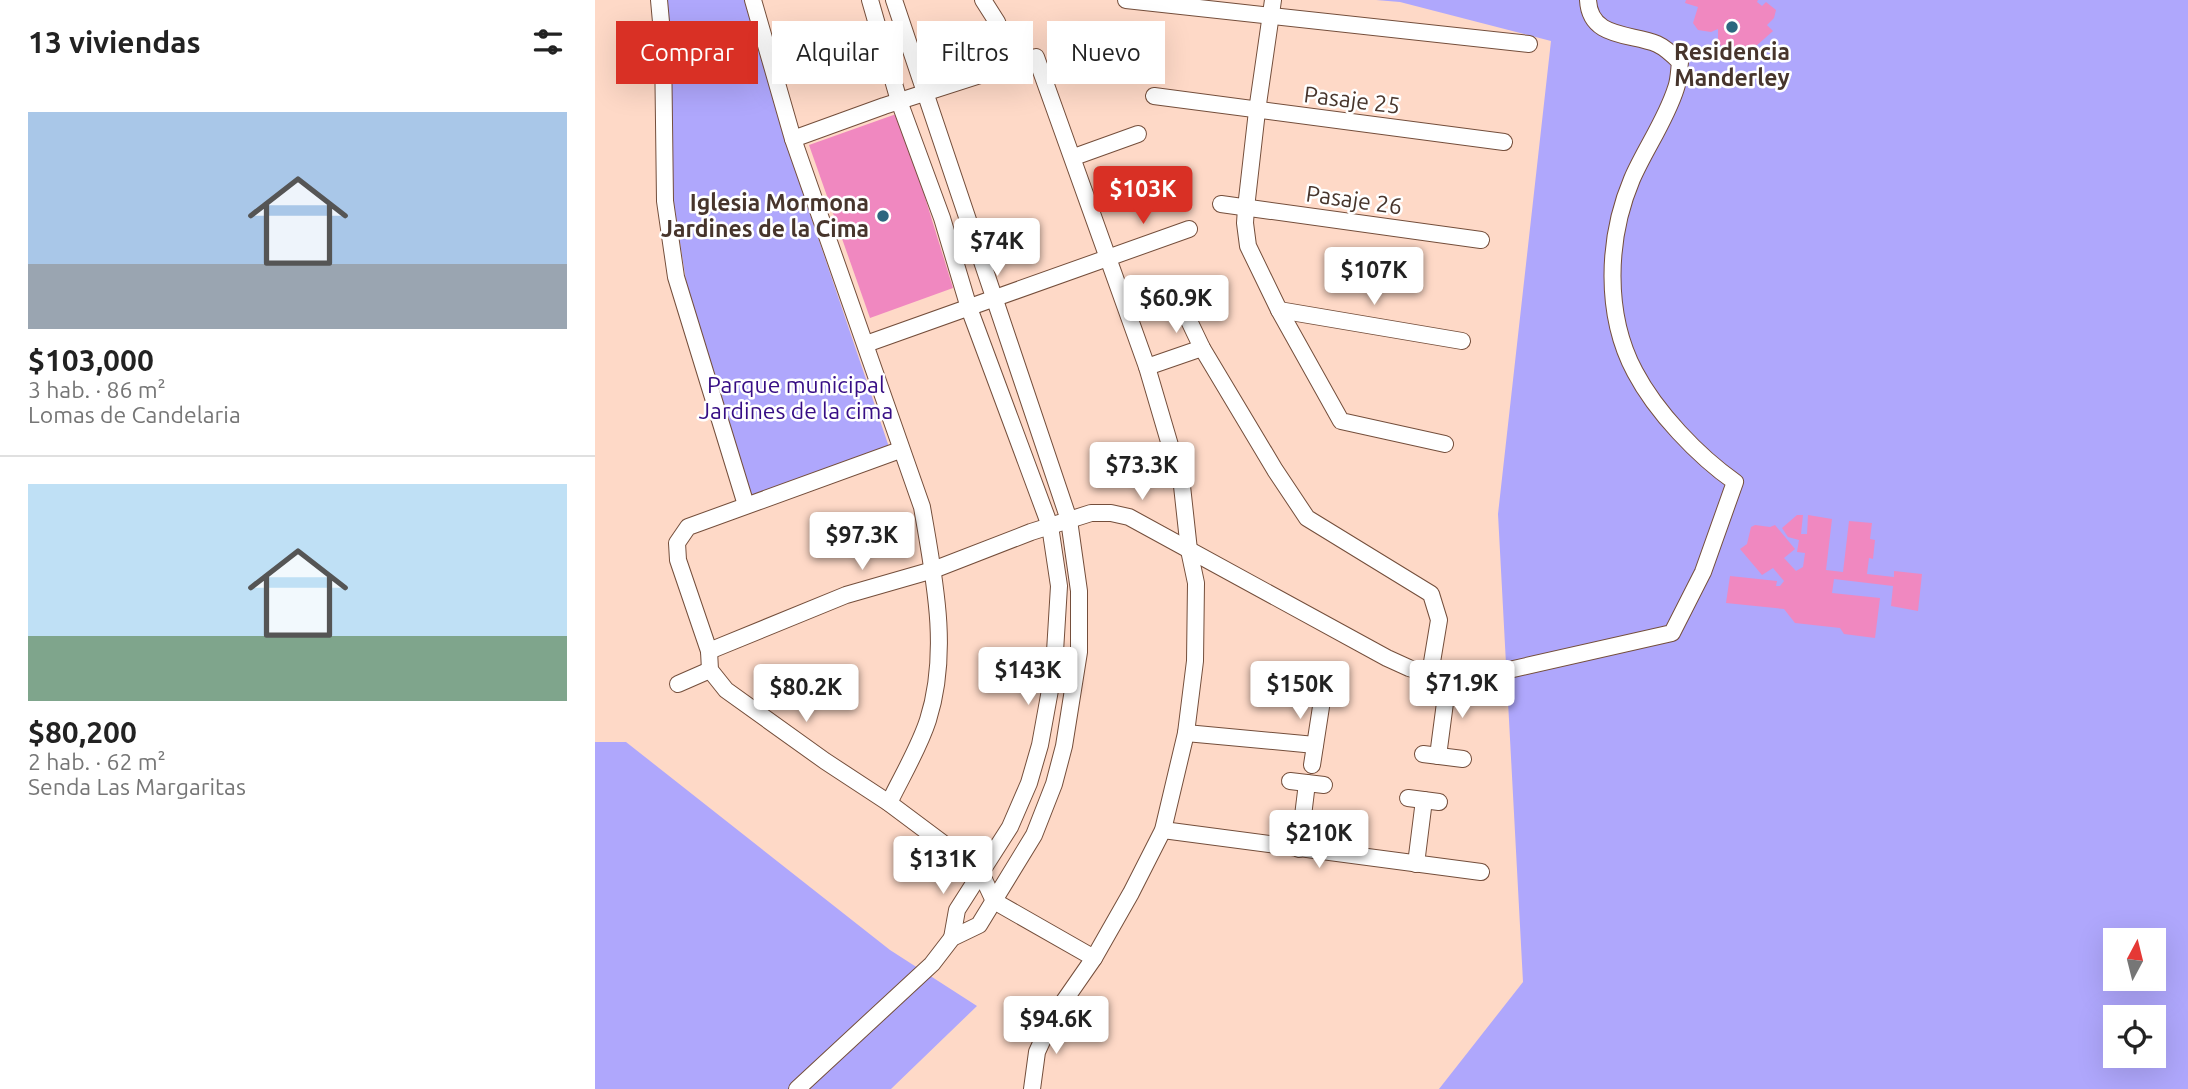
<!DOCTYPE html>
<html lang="es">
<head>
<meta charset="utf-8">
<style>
  body { margin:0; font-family:Ubuntu,sans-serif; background:#f2f2f2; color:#222; height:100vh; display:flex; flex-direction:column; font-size:26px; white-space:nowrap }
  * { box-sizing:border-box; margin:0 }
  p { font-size:23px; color:#767676 }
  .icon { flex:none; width:38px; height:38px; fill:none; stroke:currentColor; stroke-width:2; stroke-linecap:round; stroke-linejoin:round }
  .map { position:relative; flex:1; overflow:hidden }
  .panel { display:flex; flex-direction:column; background:#fff; width:595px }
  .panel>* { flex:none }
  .banner { position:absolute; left:21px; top:21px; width:665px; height:63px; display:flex; gap:14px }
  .needle { width:46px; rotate:7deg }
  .fabs { position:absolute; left:1508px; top:928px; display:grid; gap:14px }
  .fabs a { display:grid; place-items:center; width:63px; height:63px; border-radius:0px; background:#fff; box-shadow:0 7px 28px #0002; font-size:35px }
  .price { position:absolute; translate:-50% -60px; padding:0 16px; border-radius:7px; background:#fff; color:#222; font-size:23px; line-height:46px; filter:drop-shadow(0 2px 4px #0008) }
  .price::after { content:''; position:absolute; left:50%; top:42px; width:21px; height:16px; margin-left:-10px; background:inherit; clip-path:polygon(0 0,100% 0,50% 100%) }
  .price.selected { background:#d93025; color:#fff }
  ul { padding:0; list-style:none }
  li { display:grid; align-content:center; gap:14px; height:371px; padding:0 28px }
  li+li { border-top:2px solid #e0e0e0 }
  li span { display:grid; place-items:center; height:217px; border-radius:0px; color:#555 }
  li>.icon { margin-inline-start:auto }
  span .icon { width:126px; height:126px; fill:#fffc; stroke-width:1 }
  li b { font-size:30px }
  h2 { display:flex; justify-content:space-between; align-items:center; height:84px; padding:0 28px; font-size:30px }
  .chip { padding:0 24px; border-radius:0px; background:#fff; box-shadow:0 7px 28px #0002; font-size:24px; line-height:63px }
  .chip.selected { background:#d93025; color:#fff }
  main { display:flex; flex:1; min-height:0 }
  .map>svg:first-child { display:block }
  .green { fill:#afa7fc; fill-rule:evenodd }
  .building { fill:#f088c0 }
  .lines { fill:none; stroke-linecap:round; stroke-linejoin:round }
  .minor-casing { stroke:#744e3b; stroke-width:18 }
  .minor { stroke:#fff; stroke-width:16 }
  .poi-dot { fill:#2c677f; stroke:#fff; stroke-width:2.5 }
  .labels { text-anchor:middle; stroke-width:5; stroke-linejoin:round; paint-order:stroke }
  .poi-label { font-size:23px; font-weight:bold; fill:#47352c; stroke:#fff }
  .street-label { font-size:23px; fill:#47352c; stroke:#fff }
  .park-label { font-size:23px; fill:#360d84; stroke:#fff }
</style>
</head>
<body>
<main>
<section class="panel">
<h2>13 viviendas<svg class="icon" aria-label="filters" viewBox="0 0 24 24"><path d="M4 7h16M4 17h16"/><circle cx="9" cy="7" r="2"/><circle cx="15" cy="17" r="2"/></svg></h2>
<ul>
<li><span style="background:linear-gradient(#a9c7e8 70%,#9aa5b1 0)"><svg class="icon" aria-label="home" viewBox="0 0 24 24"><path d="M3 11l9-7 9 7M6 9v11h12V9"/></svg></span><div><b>$103,000</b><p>3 hab. · 86 m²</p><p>Lomas de Candelaria</p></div></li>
<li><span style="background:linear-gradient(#bfe0f5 70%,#7fa58c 0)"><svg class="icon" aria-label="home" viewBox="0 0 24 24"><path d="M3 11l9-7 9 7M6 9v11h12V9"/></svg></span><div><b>$80,200</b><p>2 hab. · 62 m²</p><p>Senda Las Margaritas</p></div></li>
</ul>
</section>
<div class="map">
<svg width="1593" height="1089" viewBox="0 0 1593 1089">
  <rect width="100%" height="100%" fill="#fed9c7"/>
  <g class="green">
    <path d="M 73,0 L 153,0 L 187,131 L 294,447 L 155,497 L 91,281 L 76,185 Z"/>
    <path d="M 781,0 L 1593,0 L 1593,1089 L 844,1089 L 928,982 L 903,514 L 956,41 L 805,2 ZM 1521,940 L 1559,940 L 1559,978 L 1521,978 ZM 1521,1017 L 1559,1017 L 1559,1055 L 1521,1055 Z"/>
    <path d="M 0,742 L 31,742 L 295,950 L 382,1006 L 296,1089 L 0,1089 Z"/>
  </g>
  <g class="building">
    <path d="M 1091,0 L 1163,0 L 1162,2 L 1167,6 L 1171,2 L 1181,10 L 1179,18 L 1172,25 L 1178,31 L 1151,55 L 1144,46 L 1129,53 L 1123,40 L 1123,29 L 1116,32 L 1103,30 L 1098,23 L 1103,7 L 1090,3 Z"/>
    <path d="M 304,113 L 358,288 L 275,318 L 214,145 Z"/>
    <path d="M 1202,515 L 1208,515 L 1206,534 L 1212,534 L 1213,515 L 1237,519 L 1231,570 L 1248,572 L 1254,521 L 1277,523 L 1275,539 L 1280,540 L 1278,559 L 1274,558 L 1272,574 L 1299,577 L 1299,571 L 1327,574 L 1323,611 L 1296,606 L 1298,586 L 1239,579 L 1237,593 L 1285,598 L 1280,638 L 1249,634 L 1245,628 L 1200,623 L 1189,609 L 1131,603 L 1135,576 L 1182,581 L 1181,586 L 1185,586 L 1189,581 L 1178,568 L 1167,575 L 1145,549 L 1152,544 L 1156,527 L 1160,525 L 1175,527 L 1180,525 L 1200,549 L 1189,558 L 1201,571 L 1208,567 L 1210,553 L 1202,552 L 1204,540 L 1193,537 L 1187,528 Z"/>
  </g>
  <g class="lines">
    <defs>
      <g id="minor">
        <path d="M 64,0 L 68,44 L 70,201 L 81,277 L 151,505"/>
        <path d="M 158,0 L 198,139 L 327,507 C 339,577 355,651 333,720 C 324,748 307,776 294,803"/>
        <path d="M 275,0 L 304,101 L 347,218 L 374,308 L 455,526 L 464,586 L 459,668 L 445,745 L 434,783 L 415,827 L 362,910 L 357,938"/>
        <path d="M 388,0 L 402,22 L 419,65"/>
        <path d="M 531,0 L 934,44"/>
        <path d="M 678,0 L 662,111 L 651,208 L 650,223 L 653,246 L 684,310 L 746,421 L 850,444"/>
        <path d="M 559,96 L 909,142"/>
        <path d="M 198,139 L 289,106 L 441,57 L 552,367 L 587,486 L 594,550 L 601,583 L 600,661 L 591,733 L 568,830 L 536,893 L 499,958 L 458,1017 L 442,1052 L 437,1089"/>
        <path d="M 479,157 L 543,134"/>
        <path d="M 626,204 L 886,240"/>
        <path d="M 587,306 L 607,348 L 680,470 L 712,518 L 836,594 L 844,620 L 835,674"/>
        <path d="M 684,310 L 867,341"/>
        <path d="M 271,344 L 594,229"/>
        <path d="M 552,367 L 607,348"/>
        <path d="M 305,450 L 93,527 L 82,543 L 83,560 L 114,651 L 115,670 L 131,690 L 230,761 L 294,803 L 385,871 L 399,901 L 499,958"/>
        <path d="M 114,651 L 251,595 L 338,570 L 436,532 L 496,513 L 516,513 L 534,517 L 792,658 L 814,668 L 853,680 L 905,672 L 1077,633 L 1108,572 L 1140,482 C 1103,456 1061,412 1040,372 C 1009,314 1012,238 1037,179 C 1050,149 1071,120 1081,88 C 1084,80 1084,70 1085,62 C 1078,55 1071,48 1062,44 C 1036,33 995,39 993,0"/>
        <path d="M 83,684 L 115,670"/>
        <path d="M 591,733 L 720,745"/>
        <path d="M 828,754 L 868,759"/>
        <path d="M 843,756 L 853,680"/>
        <path d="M 717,765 L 730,681"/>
        <path d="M 695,781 L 729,785"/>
        <path d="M 813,798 L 844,802"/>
        <path d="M 568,830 L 886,872"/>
        <path d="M 704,849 L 712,783"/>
        <path d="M 821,864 L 829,800"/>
        <path d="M 202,1089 L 337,964 L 357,938 L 384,925 L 439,835 L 459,784 L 469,746 L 484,652 L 484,591 L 474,520 L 299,0"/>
      </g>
    </defs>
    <use href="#minor" class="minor-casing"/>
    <use href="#minor" class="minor"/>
  </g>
  <g class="poi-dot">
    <circle cx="1137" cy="27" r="7"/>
    <circle cx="288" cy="216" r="7"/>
  </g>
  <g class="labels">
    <g class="poi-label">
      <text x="1137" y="60">Residencia<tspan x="1137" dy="26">Manderley</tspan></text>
      <text x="274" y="211" text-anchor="end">Iglesia Mormona<tspan x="274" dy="26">Jardines de la Cima</tspan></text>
    </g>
    <g class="street-label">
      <text transform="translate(757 100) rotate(7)" y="8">Pasaje 25</text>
      <text transform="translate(759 200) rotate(8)" y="8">Pasaje 26</text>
    </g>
    <g class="park-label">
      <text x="201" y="393">Parque municipal<tspan x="201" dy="26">Jardines de la cima</tspan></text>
    </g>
  </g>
</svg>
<div class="fabs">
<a><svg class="needle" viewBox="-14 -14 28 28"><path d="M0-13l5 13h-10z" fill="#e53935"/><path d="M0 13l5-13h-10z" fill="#767676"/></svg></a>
<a><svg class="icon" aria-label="locate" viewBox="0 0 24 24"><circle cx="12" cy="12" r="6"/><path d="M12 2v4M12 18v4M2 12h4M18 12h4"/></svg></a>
</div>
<b class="price selected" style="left:548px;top:226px">$103K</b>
<b class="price" style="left:402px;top:278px">$74K</b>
<b class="price" style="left:779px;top:307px">$107K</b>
<b class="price" style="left:581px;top:335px">$60.9K</b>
<b class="price" style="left:547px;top:502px">$73.3K</b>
<b class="price" style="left:267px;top:572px">$97.3K</b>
<b class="price" style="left:433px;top:707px">$143K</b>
<b class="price" style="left:867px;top:720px">$71.9K</b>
<b class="price" style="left:705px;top:721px">$150K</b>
<b class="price" style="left:211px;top:724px">$80.2K</b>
<b class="price" style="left:724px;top:870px">$210K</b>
<b class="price" style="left:348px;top:896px">$131K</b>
<b class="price" style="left:461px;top:1056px">$94.6K</b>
<div class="banner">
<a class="chip selected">Comprar</a>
<a class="chip">Alquilar</a>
<a class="chip">Filtros</a>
<a class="chip">Nuevo</a>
</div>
</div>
</main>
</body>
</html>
